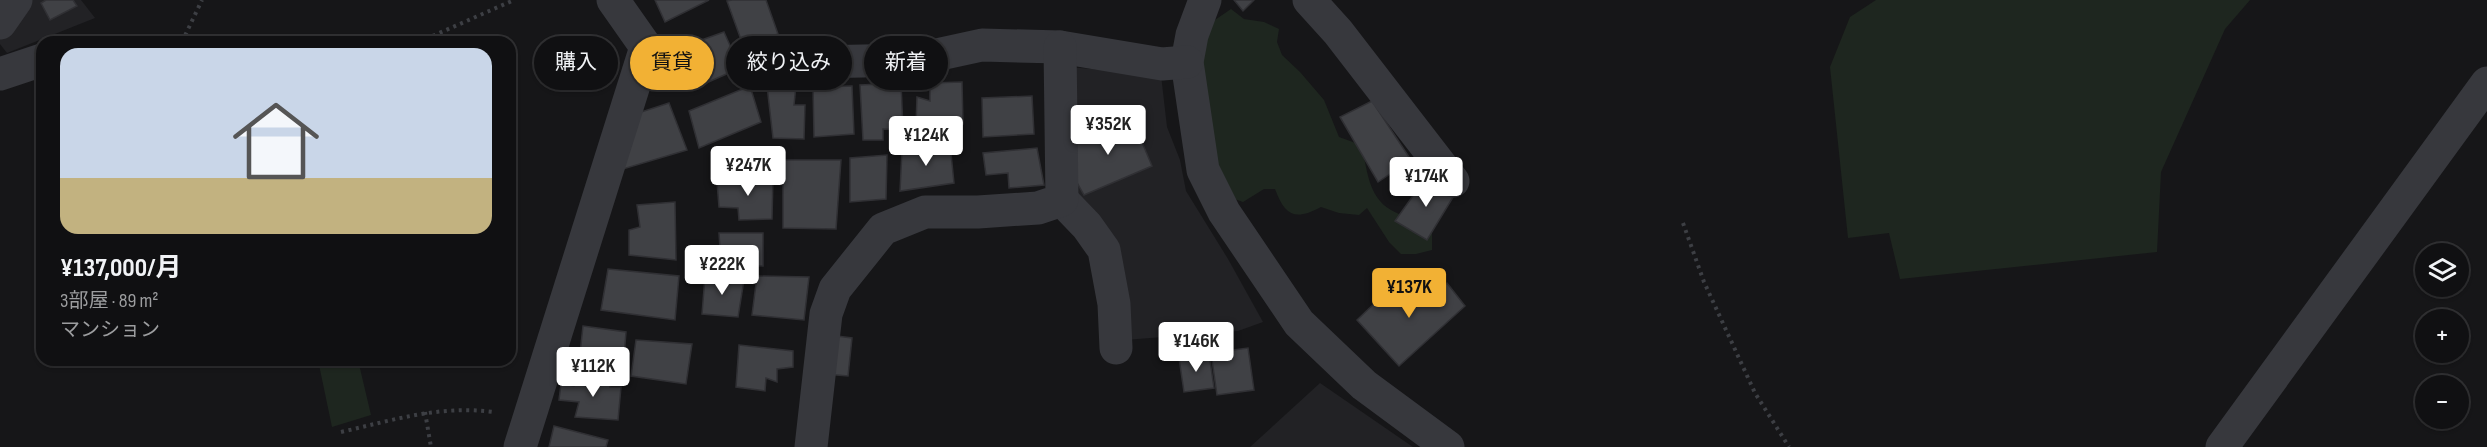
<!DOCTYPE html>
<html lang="ja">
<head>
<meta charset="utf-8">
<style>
  body { margin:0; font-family:"Sofia Sans Condensed","Noto Sans JP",sans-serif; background:#1e1e20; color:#f1f3f6; height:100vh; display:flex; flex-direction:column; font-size:22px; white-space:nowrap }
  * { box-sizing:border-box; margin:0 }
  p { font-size:20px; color:#9c9d9f }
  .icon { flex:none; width:33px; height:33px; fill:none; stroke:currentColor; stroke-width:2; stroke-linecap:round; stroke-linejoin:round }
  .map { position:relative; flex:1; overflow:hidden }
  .drawer { position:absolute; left:36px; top:36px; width:480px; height:330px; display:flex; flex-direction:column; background:#101012; border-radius:18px; box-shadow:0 2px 4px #0004,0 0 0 2px #303032 }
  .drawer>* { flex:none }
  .banner { position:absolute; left:534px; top:36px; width:570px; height:54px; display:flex; gap:12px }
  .fabs { position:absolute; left:2415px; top:243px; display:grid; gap:12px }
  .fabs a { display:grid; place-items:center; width:54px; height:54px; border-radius:50%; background:#101012; box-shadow:0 2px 4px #0004,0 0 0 2px #303032; font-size:30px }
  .price { position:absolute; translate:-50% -51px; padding:0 14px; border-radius:6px; background:#fff; color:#222; font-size:20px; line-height:39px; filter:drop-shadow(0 2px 3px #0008) }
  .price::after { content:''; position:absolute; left:50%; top:36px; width:18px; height:14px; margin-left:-9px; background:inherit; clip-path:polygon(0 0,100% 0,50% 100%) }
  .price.active { background:#f2b134; color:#111 }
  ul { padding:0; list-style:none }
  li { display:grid; align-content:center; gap:12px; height:318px; padding:0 24px }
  li span { display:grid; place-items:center; height:186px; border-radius:18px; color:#555 }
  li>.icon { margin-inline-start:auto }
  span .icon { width:108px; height:108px; fill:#fffc; stroke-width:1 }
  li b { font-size:26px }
  .chip { padding:0 21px; border-radius:27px; background:#101012; box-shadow:0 2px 4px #0004,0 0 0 2px #303032; font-size:21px; line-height:54px }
  .chip.active { background:#f2b134; color:#111 }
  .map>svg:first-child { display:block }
  .built { fill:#222225 }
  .green { fill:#1e261f }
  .building { fill:#404145; stroke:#303034; stroke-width:1.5 }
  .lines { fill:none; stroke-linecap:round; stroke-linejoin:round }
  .path { stroke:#3d3f44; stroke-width:4; stroke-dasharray:3 4.5; stroke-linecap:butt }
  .minor { stroke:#37383d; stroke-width:33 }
</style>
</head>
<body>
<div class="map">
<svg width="2487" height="447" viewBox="0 0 2487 447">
  <rect width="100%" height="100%" fill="#161618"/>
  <g class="built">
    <path d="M 29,0 L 81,0 L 95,18 L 7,53 L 0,44 L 0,33 Z"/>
    <path d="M 1069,67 L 1161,75 L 1167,127 L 1180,160 L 1186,191 L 1228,259 L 1263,322 L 1238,331 L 1125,340 L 1068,198 Z"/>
    <path d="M 1320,383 L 1413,447 L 1250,447 Z"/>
  </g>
  <g class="green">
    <path d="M 1876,0 L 2250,0 L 2225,29 L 2161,172 L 2157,252 L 1900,279 L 1889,233 L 1848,238 L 1830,67 L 1850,17 Z"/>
    <path d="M 1231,9 L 1244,19 L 1264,22 L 1279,29 L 1277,42 L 1282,55 L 1300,72 L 1324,100 L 1339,137 L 1361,145 C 1368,169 1367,196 1391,210 C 1405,218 1419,221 1432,232 L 1432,250 L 1416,254 L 1401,254 L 1389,242 L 1367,208 L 1359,215 L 1339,213 L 1321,207 C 1295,221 1285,216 1275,189 L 1264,189 L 1243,202 L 1232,198 L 1212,170 L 1196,71 L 1212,22 Z"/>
    <path d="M 318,360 L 358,360 L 371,415 L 332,427 Z"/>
  </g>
  <g class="building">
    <path d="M 46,0 L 73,0 L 77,6 L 50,20 L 41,3 Z"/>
    <path d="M 655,0 L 709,0 L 665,22 Z"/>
    <path d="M 732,0 L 766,0 L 778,34 L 743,45 L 727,1 Z"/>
    <path d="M 1234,0 L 1254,0 L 1243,11 Z"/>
    <path d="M 724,32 L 740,68 L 695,88 L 679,48 Z"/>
    <path d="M 962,82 L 963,124 L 916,125 L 917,97 L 930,101 L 930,83 Z"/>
    <path d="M 901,83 L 903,130 L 883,129 L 883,140 L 863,140 L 860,85 Z"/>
    <path d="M 796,85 L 794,105 L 805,105 L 804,139 L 773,138 L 767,86 Z"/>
    <path d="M 750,86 L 761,122 L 699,148 L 689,111 Z"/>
    <path d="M 852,86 L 854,134 L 814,137 L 813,87 Z"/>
    <path d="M 1032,96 L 1034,134 L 983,137 L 982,98 Z"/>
    <path d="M 1372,101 L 1411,160 L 1378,182 L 1340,117 Z"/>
    <path d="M 669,103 L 687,150 L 623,169 L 635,114 Z"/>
    <path d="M 1131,116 L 1152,166 L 1084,195 L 1070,170 L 1073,139 Z"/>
    <path d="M 950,144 L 954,183 L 900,191 L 902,150 Z"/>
    <path d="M 1037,148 L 1044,185 L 1009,188 L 1008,173 L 986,175 L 983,153 Z"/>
    <path d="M 887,155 L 886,199 L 850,202 L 850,158 Z"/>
    <path d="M 783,160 L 841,160 L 836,229 L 783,228 Z"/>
    <path d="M 773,176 L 772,219 L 739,220 L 738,208 L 719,207 L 717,182 Z"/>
    <path d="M 1427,176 L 1455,194 L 1427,240 L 1395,221 Z"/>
    <path d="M 675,202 L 676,260 L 629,255 L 629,230 L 640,227 L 637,205 Z"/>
    <path d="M 719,233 L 763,233 L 763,266 L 721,265 Z"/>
    <path d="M 608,269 L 679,276 L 675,320 L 601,310 Z"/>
    <path d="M 705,276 L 744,280 L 738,317 L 702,314 Z"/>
    <path d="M 757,276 L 809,277 L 804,320 L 752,315 Z"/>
    <path d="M 1401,278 L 1425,302 L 1447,283 L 1465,306 L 1399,366 L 1357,320 Z"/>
    <path d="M 583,326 L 626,332 L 623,369 L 579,363 Z"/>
    <path d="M 829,335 L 852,338 L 848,376 L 825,374 Z"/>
    <path d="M 636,340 L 692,344 L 686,384 L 631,376 Z"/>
    <path d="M 739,345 L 793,351 L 793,367 L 777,369 L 777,382 L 766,378 L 765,391 L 736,387 Z"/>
    <path d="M 1248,348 L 1254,390 L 1217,395 L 1211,353 Z"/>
    <path d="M 1209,354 L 1214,388 L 1184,392 L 1179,358 Z"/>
    <path d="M 575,378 L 610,380 L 610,387 L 621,387 L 618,420 L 575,417 L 579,402 L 559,400 L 561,384 L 574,386 Z"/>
    <path d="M 554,426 L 608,440 L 606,447 L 549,447 Z"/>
  </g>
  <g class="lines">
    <g class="path">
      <path d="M 182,42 L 202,0"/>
      <path d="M 419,42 L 514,0"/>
      <path d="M 1683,223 L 1704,282 L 1755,393 L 1789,447"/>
      <path d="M 425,412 L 431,447"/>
      <path d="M 341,432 C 394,420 438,405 494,412"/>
    </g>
    <g class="minor">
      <path d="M 1205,0 L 1192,35 L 1187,62 L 1203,170 L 1224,212 L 1299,323 L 1364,385 L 1448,447"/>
      <path d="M 1309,0 L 1338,32 L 1453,181"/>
      <path d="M 0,23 L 16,0"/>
      <path d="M 813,62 L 913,60 L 982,45 L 1060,47 L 1162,64 L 1187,62"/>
      <path d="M 0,74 L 42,60"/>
      <path d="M 1062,200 L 1087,226 L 1104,250 L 1114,304 L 1116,348"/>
      <path d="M 520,447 L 646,47 L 613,0"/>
      <path d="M 811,447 L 826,314 L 835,289 L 883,229 L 925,212 L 978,212 L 1038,208 L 1062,200 L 1060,47"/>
      <path d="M 2222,447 L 2487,83"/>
    </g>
  </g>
</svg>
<div class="fabs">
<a><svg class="icon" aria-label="layers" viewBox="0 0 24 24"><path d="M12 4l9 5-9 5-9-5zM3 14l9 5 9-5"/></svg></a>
<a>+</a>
<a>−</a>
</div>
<b class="price" style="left:1108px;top:156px">¥352K</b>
<b class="price" style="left:926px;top:167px">¥124K</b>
<b class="price" style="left:748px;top:197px">¥247K</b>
<b class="price" style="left:1426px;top:208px">¥174K</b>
<b class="price" style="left:722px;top:296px">¥222K</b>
<b class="price active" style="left:1409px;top:319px">¥137K</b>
<b class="price" style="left:1196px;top:373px">¥146K</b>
<b class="price" style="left:593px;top:398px">¥112K</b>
<div class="banner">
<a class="chip">購入</a>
<a class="chip active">賃貸</a>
<a class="chip">絞り込み</a>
<a class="chip">新着</a>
</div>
<section class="drawer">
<ul>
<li><span style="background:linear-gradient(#c9d6e8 70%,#c2b280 0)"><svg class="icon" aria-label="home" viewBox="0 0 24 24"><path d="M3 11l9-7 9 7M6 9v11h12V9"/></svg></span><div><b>¥137,000/月</b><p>3部屋 · 89 m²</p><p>マンション</p></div></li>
</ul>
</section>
</div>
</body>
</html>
